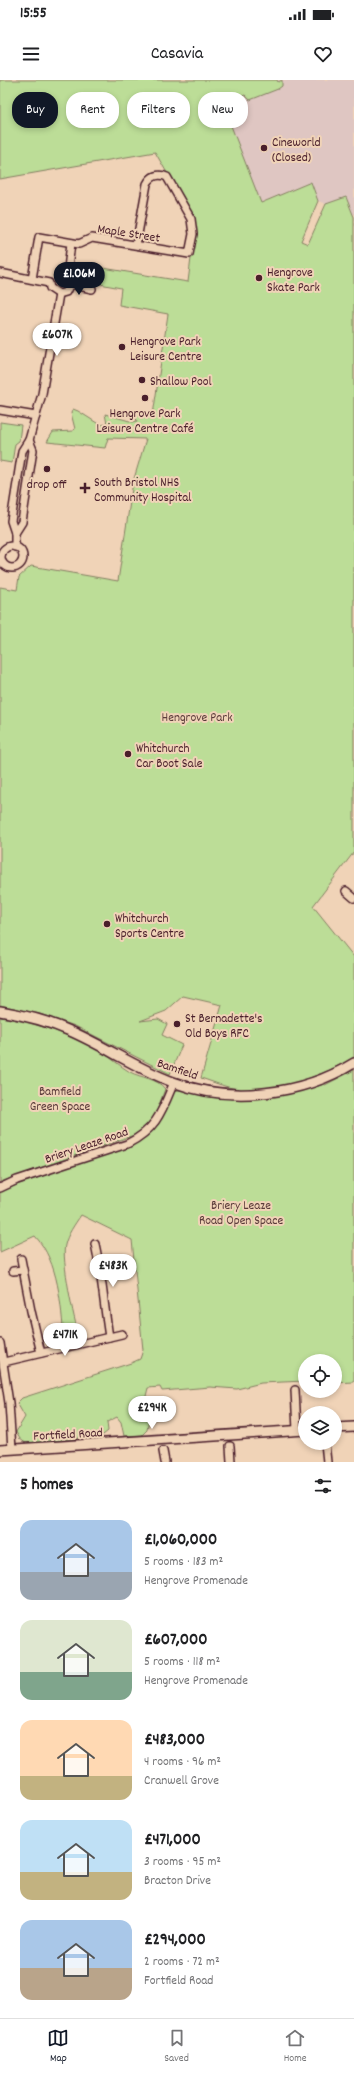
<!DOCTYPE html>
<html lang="en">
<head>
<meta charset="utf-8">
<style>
  body { margin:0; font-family:Dekko,sans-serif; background:#f6f6f6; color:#202124; height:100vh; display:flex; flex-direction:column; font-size:15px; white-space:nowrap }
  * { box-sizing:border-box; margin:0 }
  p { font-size:13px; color:#757577 }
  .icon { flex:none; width:22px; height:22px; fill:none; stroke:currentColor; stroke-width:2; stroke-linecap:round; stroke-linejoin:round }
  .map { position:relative; height:1382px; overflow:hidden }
  .sheet { display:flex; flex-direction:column; background:#fff; flex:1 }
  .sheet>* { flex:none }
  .top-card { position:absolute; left:12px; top:12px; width:330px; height:36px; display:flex; gap:8px }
  .controls { position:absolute; left:298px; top:1274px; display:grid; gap:8px }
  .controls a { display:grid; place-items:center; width:44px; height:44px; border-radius:50%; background:#fff; box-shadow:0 2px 6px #0003; font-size:20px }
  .price { position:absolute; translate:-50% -34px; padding:0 9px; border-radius:14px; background:#fff; color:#222; font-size:13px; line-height:26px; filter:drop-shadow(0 1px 2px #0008) }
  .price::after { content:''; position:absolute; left:50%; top:24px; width:12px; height:9px; margin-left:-6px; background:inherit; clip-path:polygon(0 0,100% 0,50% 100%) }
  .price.current { background:#111827; color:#fff }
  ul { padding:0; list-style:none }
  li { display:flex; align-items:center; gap:12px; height:100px; padding:0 20px }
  li span { display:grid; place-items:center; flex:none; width:112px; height:80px; border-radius:12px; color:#555 }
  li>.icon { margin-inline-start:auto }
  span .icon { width:48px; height:48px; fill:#fffc; stroke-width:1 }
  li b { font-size:17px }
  h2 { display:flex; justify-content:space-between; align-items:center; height:48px; padding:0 20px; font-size:17px }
  .chip { padding:0 14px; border-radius:16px; background:#fff; box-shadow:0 2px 6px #0003; font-size:14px; line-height:36px }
  .chip.current { background:#111827; color:#fff }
  .status { display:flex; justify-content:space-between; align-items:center; height:28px; padding:0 20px; background:#fff; direction:ltr }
  .status svg { height:11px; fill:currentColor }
  header { display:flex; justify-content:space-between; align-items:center; height:52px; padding:0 20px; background:#fff; font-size:18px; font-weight:600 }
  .dock { display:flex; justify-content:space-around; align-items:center; height:56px; border-top:1px solid #e0e0e0; background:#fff; font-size:11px; color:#757577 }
  .dock a { display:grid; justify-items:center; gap:2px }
  .dock .current { color:#111827 }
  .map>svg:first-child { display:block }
  .built { fill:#dfc6c2 }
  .green { fill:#bcdd97; stroke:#837e61 }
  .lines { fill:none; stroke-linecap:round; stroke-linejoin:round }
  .minor-casing { stroke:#4a1f2b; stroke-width:10 }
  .tertiary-casing { stroke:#4a1f2b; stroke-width:12 }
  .minor { stroke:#f0d3b7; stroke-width:7 }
  .tertiary { stroke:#f0d3b7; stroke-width:9 }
  .poi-dot { fill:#4a1f2b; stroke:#f0d3b7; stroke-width:1.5 }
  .labels { text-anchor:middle; stroke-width:4; stroke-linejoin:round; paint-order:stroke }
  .poi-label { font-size:13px; fill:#4a1f2b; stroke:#f0d3b7; text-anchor:start }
  .street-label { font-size:13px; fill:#4a1f2b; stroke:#f0d3b7 }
  .park-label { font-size:13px; fill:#5b3c3b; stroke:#f0d3b7 }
</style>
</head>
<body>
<div class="status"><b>15:55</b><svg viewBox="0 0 49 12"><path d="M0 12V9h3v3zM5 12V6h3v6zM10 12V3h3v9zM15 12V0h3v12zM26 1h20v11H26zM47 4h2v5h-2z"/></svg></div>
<header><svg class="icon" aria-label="menu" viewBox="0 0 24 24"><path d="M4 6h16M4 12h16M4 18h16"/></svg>Casavia<svg class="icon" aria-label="heart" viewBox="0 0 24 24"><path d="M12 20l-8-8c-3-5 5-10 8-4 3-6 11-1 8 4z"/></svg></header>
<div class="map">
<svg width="354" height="1382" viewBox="0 0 354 1382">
  <rect width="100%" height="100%" fill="#f0d3b7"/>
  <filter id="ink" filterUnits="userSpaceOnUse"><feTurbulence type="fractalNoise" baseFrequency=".025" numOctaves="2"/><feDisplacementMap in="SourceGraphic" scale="8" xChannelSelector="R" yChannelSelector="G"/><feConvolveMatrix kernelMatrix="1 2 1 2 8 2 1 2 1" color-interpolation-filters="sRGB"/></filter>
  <g filter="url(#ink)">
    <path class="built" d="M 206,0 L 354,0 L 354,137 L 346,117 L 326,124 L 318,121 L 311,102 L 251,127 Z"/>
    <g class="green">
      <path d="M 0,0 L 277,0 L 278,2 L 282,0 L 282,6 L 278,9 L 250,20 L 245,15 L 238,18 L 239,22 L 236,26 L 239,33 L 228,38 L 261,123 L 311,102 L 318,121 L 301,161 L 308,164 L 326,124 L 346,117 L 354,137 L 354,772 L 313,826 L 354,877 L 354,977 C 324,996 273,1014 237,1009 C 225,1007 213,1002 201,998 L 222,925 L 183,916 L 166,931 L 140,941 L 158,939 L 167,944 L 162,955 L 182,965 L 170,994 L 75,946 L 40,934 L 0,925 L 0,507 L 17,510 L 19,497 L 31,486 L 118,501 L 133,402 L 146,359 L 108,358 L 105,368 L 47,362 L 53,352 L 73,351 L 75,349 L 71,333 L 73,329 L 78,331 L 100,345 L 107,344 L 105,334 L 133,342 L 137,341 L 134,333 L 137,331 L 153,335 L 168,234 L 119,225 L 121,208 L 89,202 L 91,186 L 188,202 L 195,147 L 193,138 L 155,72 L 0,99 Z"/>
      <path d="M 0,342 L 21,345 L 19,361 L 15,364 L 12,383 L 0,381 Z"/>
      <path d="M 0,937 C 36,943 70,954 102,972 C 111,978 120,986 130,992 C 141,998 157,998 165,1009 L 155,1036 L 146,1047 L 134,1055 L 0,1102 Z"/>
      <path d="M 354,990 L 354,1302 L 335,1303 L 335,1281 L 305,1281 L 305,1301 L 261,1303 L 237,1309 L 210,1307 L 162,1311 L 160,1307 L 148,1308 L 146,1316 L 151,1330 L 147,1350 L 142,1355 L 124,1356 L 121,1342 L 117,1337 L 107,1342 L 108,1351 L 103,1355 L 27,1364 L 20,1359 L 16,1352 L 25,1337 L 17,1323 L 22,1318 L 131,1283 L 140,1279 L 143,1270 L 132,1160 L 81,1135 C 75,1144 67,1155 65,1165 C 61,1178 74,1241 79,1255 L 64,1259 C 61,1225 59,1182 35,1156 L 0,1172 L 0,1111 L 139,1062 L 158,1045 L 173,1013 L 178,1010 C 190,1010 200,1015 211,1016 C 250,1021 287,1017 324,1004 L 325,1005 Z"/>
    </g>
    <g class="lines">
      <defs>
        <g id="minor">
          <path d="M 0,193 L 49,203 L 50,208 L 59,214 L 66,212 L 70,204 L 92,209"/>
          <path d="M 67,197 L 71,163"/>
          <path d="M 32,199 L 39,157 L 79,164 L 92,158 L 189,174 L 193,154 L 191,139 L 167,97 C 158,93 151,96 147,104 L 136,165"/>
          <path d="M 0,330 L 36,336"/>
          <path d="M 15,453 L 11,441 L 22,371 L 29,360 L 42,314 L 59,214"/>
          <circle cx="12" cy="477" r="11"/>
          <path d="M 15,467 L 15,453 L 22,442 L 33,370 L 29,360"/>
          <path d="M 346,811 L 354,818"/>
          <path d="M 0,1108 L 17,1100 L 127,1064 C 157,1049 162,1031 174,1002"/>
          <path d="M 95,1164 C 102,1195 104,1226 109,1257"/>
          <path d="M 21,1179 L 31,1231 L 41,1273"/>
          <path d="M 99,1182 L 110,1180"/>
          <path d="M 13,1191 L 23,1190"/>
          <path d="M 0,1263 L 9,1323 L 12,1369"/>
          <path d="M 4,1282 L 122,1254"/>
          <path d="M 295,1310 L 297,1350"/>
          <path d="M 325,1363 L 327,1382"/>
          <path d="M 230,1366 L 231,1382"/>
          <path d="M 163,1371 L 165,1382"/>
        </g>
        <g id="tertiary">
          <path d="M 0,931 C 24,935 48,941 70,951 C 105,966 137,989 173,1002 C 231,1024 302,1015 354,983"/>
          <path d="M 335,1348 L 354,1347"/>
          <path d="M 0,1370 L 305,1350"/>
        </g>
      </defs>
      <use href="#minor" class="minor-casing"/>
      <use href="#tertiary" class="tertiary-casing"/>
      <use href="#minor" class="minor"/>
      <use href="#tertiary" class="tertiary"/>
    </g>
  </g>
  <g class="poi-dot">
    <circle cx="264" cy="68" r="4"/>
    <circle cx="259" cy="198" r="4"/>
    <circle cx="122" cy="267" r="4"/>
    <circle cx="142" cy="300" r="4"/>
    <circle cx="145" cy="318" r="4"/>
    <circle cx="47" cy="389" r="4"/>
    <path d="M83 402h4v4h4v4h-4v4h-4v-4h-4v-4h4z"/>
    <circle cx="128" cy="674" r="4"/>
    <circle cx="107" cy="844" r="4"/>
    <circle cx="177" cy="944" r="4"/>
  </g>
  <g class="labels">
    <g class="poi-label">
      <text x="272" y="66">Cineworld<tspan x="272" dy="15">(Closed)</tspan></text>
      <text x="267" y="196">Hengrove<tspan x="267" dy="15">Skate Park</tspan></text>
      <text x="130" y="265">Hengrove Park<tspan x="130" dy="15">Leisure Centre</tspan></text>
      <text x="150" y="305">Shallow Pool</text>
      <text x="145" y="337" text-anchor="middle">Hengrove Park<tspan x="145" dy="15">Leisure Centre Café</tspan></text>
      <text x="94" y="406">South Bristol NHS<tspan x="94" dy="15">Community Hospital</tspan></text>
      <text x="47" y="408" text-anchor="middle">drop off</text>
      <text x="136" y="672">Whitchurch<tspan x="136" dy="15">Car Boot Sale</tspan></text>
      <text x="115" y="842">Whitchurch<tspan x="115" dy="15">Sports Centre</tspan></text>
      <text x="185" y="942">St Bernadette's<tspan x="185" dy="15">Old Boys RFC</tspan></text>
    </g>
    <g class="street-label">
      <text transform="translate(129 152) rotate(9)" y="5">Maple Street</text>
      <text transform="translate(178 988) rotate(19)" y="5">Bamfield</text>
      <text transform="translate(86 1064) rotate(-19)" y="5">Briery Leaze Road</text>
      <text transform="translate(68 1353) rotate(-3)" y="5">Fortfield Road</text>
    </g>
    <g class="park-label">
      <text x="197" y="641">Hengrove Park</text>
      <text x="60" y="1015">Bamfield<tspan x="60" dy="15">Green Space</tspan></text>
      <text x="241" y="1129">Briery Leaze<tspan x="241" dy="15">Road Open Space</tspan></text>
    </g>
  </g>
</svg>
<div class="controls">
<a><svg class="icon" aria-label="locate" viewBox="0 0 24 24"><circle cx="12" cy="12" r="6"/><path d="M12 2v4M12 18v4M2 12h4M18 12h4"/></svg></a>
<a><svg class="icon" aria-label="layers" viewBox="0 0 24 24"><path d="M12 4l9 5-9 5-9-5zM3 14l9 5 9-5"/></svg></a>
</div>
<b class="price current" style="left:79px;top:216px">£1.06M</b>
<b class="price" style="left:57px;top:277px">£607K</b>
<b class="price" style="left:113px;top:1208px">£483K</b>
<b class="price" style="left:65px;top:1277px">£471K</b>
<b class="price" style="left:152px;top:1350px">£294K</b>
<div class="top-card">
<a class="chip current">Buy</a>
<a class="chip">Rent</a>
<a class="chip">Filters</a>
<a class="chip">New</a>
</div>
</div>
<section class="sheet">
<h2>5 homes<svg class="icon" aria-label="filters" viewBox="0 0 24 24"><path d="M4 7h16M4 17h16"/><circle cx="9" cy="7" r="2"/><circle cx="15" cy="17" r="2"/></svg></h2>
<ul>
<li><span style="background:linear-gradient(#a9c7e8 65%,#9aa5b1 0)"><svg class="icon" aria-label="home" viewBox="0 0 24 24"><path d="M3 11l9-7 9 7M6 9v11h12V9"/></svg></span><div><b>£1,060,000</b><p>5 rooms · 183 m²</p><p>Hengrove Promenade</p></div></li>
<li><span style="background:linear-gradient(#dfe7d0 65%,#7fa58c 0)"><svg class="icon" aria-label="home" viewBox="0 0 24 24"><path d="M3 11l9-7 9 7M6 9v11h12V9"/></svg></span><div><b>£607,000</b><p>5 rooms · 118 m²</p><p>Hengrove Promenade</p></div></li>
<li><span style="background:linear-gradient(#ffd9b3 70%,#c2b280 0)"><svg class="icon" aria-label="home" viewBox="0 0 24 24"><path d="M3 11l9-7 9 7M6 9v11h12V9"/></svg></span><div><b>£483,000</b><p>4 rooms · 96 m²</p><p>Cranwell Grove</p></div></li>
<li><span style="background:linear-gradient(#bfe0f5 65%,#c2b280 0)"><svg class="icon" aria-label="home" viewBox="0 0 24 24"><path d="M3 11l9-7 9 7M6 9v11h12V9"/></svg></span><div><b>£471,000</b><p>3 rooms · 95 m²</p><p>Bracton Drive</p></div></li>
<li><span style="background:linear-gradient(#a9c7e8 60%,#b9a48a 0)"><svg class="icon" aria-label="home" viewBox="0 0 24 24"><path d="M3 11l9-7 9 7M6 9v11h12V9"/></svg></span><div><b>£294,000</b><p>2 rooms · 72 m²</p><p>Fortfield Road</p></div></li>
</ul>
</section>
<nav class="dock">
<a class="current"><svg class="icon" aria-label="map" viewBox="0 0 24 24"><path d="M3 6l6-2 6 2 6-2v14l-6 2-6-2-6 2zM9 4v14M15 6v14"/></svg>Map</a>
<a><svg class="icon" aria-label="saved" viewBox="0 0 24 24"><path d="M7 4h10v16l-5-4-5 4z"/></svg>Saved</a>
<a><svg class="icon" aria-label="home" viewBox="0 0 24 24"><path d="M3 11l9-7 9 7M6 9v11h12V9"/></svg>Home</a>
</nav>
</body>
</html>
